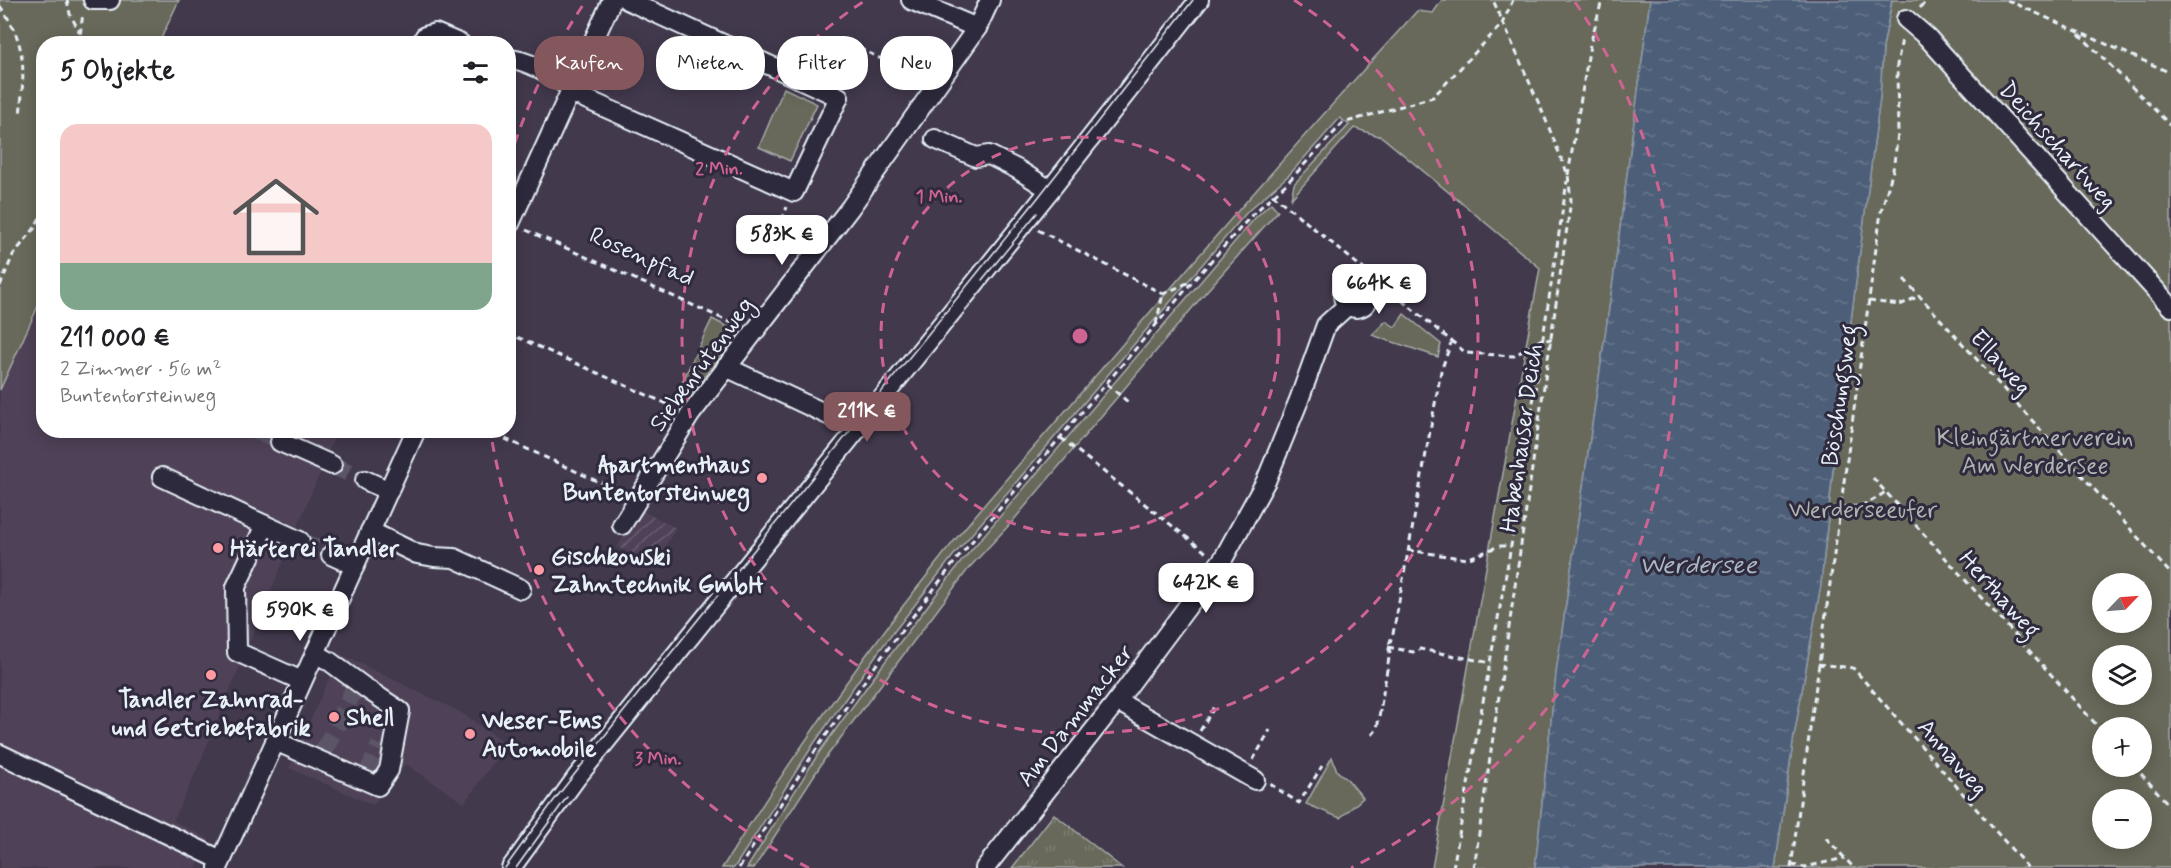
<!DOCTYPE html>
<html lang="de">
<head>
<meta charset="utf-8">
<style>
  body { margin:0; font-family:Mynerve,sans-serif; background:#f2f2f2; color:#202124; height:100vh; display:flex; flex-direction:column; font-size:22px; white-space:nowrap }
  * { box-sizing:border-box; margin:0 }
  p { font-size:20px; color:#757577 }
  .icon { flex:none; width:33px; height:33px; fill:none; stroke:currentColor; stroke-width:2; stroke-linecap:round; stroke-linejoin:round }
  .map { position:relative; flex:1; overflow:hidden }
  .side { position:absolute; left:36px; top:36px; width:480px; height:402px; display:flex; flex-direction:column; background:#fff; border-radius:24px; box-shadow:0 3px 15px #0003 }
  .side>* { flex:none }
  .banner { position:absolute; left:534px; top:36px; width:570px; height:54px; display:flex; gap:12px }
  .needle { width:39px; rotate:65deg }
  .tools { position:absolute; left:2092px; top:573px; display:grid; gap:12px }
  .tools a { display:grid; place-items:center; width:60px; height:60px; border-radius:50%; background:#fff; box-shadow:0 3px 15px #0003; font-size:30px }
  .price { position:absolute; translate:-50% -51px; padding:0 14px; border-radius:12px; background:#fff; color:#222; font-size:20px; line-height:39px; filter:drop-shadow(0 2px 3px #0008) }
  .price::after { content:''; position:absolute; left:50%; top:36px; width:18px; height:14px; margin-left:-9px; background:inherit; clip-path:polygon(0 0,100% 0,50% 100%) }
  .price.current { background:#84575d; color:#fff }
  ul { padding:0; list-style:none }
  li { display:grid; align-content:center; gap:12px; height:318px; padding:0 24px }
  li span { display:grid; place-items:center; height:186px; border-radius:18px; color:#555 }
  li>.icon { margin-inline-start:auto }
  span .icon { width:108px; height:108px; fill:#fffc; stroke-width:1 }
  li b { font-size:26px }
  h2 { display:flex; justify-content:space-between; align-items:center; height:72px; padding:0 24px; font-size:26px }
  .tag { padding:0 21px; border-radius:24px; background:#fff; box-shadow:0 3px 15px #0003; font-size:21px; line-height:54px }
  .tag.current { background:#84575d; color:#fff }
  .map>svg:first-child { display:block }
  .built { fill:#504358 }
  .industrial { fill:url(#industrial-furrows) }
  .grass { fill:url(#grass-tufts); stroke:#a8ada9; stroke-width:1.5 }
  .green { fill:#67695a; stroke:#a8ada9; stroke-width:1.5; fill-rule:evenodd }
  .water { fill:url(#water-ripples); stroke:#8c99ab; stroke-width:1.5 }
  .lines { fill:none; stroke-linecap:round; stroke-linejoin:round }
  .minor-tunnel { stroke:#5b5567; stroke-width:18; stroke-dasharray:18 9; stroke-linecap:butt }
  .minor-casing { stroke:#e8f1f8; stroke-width:22 }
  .path { stroke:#e8f1f8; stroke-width:3; stroke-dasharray:6 4.5; stroke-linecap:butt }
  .minor { stroke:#2f2a3d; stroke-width:18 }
  .tram { stroke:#e8f1f8; stroke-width:1.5 }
  .ring { fill:none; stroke:#cf6492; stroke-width:3; stroke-dasharray:10 8 }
  .poi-dot { fill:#ff9aa2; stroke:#2f2a3d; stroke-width:2 }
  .labels { text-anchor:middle; stroke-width:6; stroke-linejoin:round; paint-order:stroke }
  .street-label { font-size:24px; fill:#e8f1f8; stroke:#2f2a3d }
  .park-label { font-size:24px; fill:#aeb4b1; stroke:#2f2a3d }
  .poi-label { font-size:24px; font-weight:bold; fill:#e8f1f8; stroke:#2f2a3d; text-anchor:start }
  .water-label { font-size:26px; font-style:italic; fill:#aab7c5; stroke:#2f2a3d }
  .centre { fill:#cf6492; stroke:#2f2a3d; stroke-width:3 }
  .ring-label { font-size:18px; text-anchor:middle; font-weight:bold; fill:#cf6492; stroke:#2f2a3d; stroke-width:6; stroke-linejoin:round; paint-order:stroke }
</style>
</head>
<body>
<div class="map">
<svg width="2171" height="868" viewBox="0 0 2171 868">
  <defs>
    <pattern id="industrial-furrows" width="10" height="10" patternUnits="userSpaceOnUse" patternTransform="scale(1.5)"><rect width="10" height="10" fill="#504358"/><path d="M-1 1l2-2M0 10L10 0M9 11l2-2" fill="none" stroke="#695f71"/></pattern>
    <pattern id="grass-tufts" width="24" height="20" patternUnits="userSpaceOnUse" patternTransform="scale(1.5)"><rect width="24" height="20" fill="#67695a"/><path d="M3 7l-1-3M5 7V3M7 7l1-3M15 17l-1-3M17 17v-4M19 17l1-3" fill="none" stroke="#7d7f72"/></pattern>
    <pattern id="water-ripples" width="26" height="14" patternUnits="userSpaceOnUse" patternTransform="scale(1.5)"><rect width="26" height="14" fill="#4e5f78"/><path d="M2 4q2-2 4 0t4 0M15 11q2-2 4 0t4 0" fill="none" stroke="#68768c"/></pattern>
  </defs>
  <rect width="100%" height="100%" fill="#42394d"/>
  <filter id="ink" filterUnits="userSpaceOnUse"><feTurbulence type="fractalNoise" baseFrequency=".0167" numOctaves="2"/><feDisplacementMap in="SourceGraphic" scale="12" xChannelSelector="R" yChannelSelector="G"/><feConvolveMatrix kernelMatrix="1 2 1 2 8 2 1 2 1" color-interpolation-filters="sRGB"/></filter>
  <g filter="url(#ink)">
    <g class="built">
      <path d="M 43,295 L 44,430 L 337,431 L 198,767 L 173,821 L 209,839 L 196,868 L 0,868 L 0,390 Z"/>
      <path d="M 340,654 L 460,712 L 507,744 L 464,803 L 406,764 L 373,805 L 289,768 Z"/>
    </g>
    <path class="industrial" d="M 639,509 L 676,528 L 654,565 L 617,547 Z"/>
    <path class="grass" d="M 1054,814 L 1122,868 L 1012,868 Z"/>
    <g class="green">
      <path d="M 0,0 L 179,0 L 159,43 L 44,44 L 43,295 L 0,390 Z"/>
      <path d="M 1442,0 L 1650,0 L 1614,274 L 1557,666 L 1535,868 L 1432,868 L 1540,268 L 1382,137 L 1354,128 L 1291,199 L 1294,184 L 1349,125 L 1340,118 L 1289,175 L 1248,211 L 953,556 L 879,651 L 815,742 L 734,868 L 722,868 C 790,759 865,652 946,551 C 995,490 1047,433 1097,374 C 1202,251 1308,130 1417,11 L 1433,13 Z"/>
      <path d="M 1892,0 L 2171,0 L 2171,296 L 1946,65 L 2171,316 L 2171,868 L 1775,868 L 1794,736 L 1821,584 L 1839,413 L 1880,97 L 1883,47 ZM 2103,584 L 2142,584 L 2142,622 L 2103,622 ZM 2103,656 L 2142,656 L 2142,694 L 2103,694 ZM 2103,728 L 2142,728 L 2142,766 L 2103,766 ZM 2103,800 L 2142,800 L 2142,838 L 2103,838 Z"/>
      <path d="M 784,88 L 817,104 L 790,161 L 759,147 Z"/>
      <path d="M 1271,203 L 1278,211 L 1205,293 L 1012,522 L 969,568 L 824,760 L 754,868 L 747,868 L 820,751 L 887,659 L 961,562 L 1255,218 Z"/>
      <path d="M 1404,314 L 1441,344 L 1438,357 L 1372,335 L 1386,321 L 1395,327 Z"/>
      <path d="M 712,319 L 740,333 L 687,398 L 677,393 Z"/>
      <path d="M 1332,757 L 1337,771 L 1348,780 L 1363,798 L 1340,818 L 1306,804 Z"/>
    </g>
    <path class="water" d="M 1650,0 L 1892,0 L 1883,47 L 1880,97 L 1839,413 L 1821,584 L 1794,736 L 1775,868 L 1535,868 L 1557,666 L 1614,274 Z"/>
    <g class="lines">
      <g class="minor-tunnel">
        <path d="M 255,430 L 280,442"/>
        <path d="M 332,465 L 365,480"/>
        <path d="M 300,541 L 331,555"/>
        <path d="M 324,751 L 356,685"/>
        <path d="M 367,775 L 380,745"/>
      </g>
      <defs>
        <g id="minor">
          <path d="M 93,0 L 110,0"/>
          <path d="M 911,0 L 977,28"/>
          <path d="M 1906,19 L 1927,37 L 2171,307"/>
          <path d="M 421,44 L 425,36 L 435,33 L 461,44"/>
          <path d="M 558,52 L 584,63"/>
          <path d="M 508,59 C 528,59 556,78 572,88"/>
          <path d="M 570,92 L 794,192 L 839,97 L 627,0"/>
          <path d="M 935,139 L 976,157 L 989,155 L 1017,169 L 1050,190"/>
          <path d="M 508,228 L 612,0"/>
          <circle cx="1356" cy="295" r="13"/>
          <path d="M 726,367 L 856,428"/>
          <path d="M 280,442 L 332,465"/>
          <path d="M 162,477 L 265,525 L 236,587 L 237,652 L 302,681"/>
          <path d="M 365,480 L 389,491"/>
          <path d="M 265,525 L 300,541"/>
          <path d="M 622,525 L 690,415 L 850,208 L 977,28 L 990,0"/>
          <path d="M 370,531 L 417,554 L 434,557 L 454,558 L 521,589"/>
          <path d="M 331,555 L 355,566"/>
          <path d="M 1117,701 L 1255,780"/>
          <path d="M 275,741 L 378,786 L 389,770 L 400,711 L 367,689 L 329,661 L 315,653"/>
          <path d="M 0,754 L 221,860"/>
          <path d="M 218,868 L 416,430"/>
          <path d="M 511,868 L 577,777 L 1050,190 L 1199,0"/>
          <path d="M 985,868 L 1117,701 L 1223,559 L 1266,481 L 1299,400 L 1326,325 L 1348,305"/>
        </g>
      </defs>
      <use href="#minor" class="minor-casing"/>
      <g class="path">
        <path d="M 67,0 L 70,14 L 80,33"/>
        <path d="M 2007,0 L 2171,73"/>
        <path d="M 0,6 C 28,45 24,71 20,116"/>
        <path d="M 1920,8 L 1927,0"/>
        <path d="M 2079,34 L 2171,126"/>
        <path d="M 79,44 L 83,13"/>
        <path d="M 847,82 L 863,50 L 922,79"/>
        <path d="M 44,154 L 44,176"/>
        <path d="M 1568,175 L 1590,45 L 1602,0"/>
        <path d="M 1272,194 L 1466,353 L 1514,356 L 1542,339 L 1552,340"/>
        <path d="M 782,220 L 787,207"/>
        <path d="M 526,230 L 739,326"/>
        <path d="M 1038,230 L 1163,294"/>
        <path d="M 1904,279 L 2171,574"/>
        <path d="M 1364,285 L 1372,276"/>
        <path d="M 0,286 L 13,255 L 34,229 L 44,210"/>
        <path d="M 1163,294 L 1192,281"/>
        <path d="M 1869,301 L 1900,305 L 1919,296"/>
        <path d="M 1156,324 L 1163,294"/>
        <path d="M 508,333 L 676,408"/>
        <path d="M 1107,384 L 1129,403"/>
        <path d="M 486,430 L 623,493"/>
        <path d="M 1061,438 L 1208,554"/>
        <path d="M 1873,478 L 2103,732"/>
        <path d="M 1840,506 C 1859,509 1870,503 1885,492"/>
        <path d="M 1408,550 L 1467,559 L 1499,546 L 1511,546"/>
        <path d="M 1388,647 L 1413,652 L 1420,649 L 1491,663"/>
        <path d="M 1818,664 L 1853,668 L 2028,868"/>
        <path d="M 1200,731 L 1216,704"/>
        <path d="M 1372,735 L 1377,729 L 1390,652 L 1388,647 L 1393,634 L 1441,371 L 1451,343"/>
        <path d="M 1253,760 L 1270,730"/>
        <path d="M 2134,766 L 2171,807"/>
        <path d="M 1270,784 L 1299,803 L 1322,766"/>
        <path d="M 1826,838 L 1854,868"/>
        <path d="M 1791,865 L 1805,867 L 1845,858"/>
        <path d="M 739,868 L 817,748 L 883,655 L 957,559 L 1194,280 L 1252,215 L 1287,183 L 1343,123 L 1433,97 L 1502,24 L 1513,0"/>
        <path d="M 1453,868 L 1511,546 L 1567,181"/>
        <path d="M 1474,868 L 1571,200 L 1568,175 L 1543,113 L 1493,0"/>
        <path d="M 1791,868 L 1881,212 L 1893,170 L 1898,134 L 1897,65 L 1902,39"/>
      </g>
      <use href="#minor" class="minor"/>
      <g class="tram">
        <path d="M 982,280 L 1037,213"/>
        <path d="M 505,868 L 552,803 L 621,715 L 1037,199 L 1193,0"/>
        <path d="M 516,868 L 567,797"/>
      </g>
    </g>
  </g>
  <g class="ring">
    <circle cx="1080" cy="336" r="199"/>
    <path d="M1294 0A398 398 0 1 1 866 0"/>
    <path d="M809 868A597 597 0 0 1 491 435M509 161A597 597 0 0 1 585 2M1575 2A597 597 0 0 1 1351 868"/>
  </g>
  <g class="poi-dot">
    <circle cx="762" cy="478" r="6"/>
    <circle cx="218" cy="548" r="6"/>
    <circle cx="539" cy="570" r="6"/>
    <circle cx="211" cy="675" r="6"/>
    <circle cx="334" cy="717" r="6"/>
    <circle cx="470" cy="734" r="6"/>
  </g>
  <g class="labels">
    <g class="street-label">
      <text transform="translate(2058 145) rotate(48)" y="8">Deichschartweg</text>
      <text transform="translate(642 256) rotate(24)" y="8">Rosenpfad</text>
      <text transform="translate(2001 362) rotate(48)" y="8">Ellaweg</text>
      <text transform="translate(701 364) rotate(-54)" y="8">Siebenrutenweg</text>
      <text transform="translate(1839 395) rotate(-82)" y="8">Böschungsweg</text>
      <text transform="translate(1521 438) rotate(-82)" y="8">Habenhauser Deich</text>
      <text transform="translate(2000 594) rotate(48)" y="8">Herthaweg</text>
      <text transform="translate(1075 715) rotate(-52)" y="8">Am Dammacker</text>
      <text transform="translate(1953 757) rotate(49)" y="8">Annaweg</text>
    </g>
    <g class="park-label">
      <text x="2035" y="445">Kleingärtnerverein<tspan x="2035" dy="28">Am Werdersee</tspan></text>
      <text x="1863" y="517">Werderseeufer</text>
    </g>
    <g class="poi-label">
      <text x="750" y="472" text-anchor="end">Apartmenthaus<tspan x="750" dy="28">Buntentorsteinweg</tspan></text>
      <text x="230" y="556">Härterei Tandler</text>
      <text x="551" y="564">Gischkowski<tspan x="551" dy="28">Zahntechnik GmbH</tspan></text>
      <text x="211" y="707" text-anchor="middle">Tandler Zahnrad-<tspan x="211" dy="28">und Getriebefabrik</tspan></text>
      <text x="346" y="725">Shell</text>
      <text x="482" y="728">Weser-Ems<tspan x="482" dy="28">Automobile</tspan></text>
    </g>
    <g class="water-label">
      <text x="1698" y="573">Werdersee</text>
    </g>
  </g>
  <circle cx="1080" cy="336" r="9" class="centre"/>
  <g class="ring-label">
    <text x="719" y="174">2 Min.</text>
    <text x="939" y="202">1 Min.</text>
    <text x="658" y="764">3 Min.</text>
  </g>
</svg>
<div class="tools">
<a><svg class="needle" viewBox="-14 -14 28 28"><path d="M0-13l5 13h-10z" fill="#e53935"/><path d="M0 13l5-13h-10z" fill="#757577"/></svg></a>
<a><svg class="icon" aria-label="layers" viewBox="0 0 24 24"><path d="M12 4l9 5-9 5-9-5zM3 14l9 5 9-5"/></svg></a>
<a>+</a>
<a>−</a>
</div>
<b class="price" style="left:782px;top:266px">583K €</b>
<b class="price" style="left:1379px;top:315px">664K €</b>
<b class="price current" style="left:867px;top:443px">211K €</b>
<b class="price" style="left:1206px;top:614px">642K €</b>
<b class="price" style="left:300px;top:642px">590K €</b>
<div class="banner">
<a class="tag current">Kaufen</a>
<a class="tag">Mieten</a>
<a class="tag">Filter</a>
<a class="tag">Neu</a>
</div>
<section class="side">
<h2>5 Objekte<svg class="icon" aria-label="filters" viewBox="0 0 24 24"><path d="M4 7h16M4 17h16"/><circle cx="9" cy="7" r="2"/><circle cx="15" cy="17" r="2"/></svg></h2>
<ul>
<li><span style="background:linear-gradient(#f6c9c9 75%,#7fa58c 0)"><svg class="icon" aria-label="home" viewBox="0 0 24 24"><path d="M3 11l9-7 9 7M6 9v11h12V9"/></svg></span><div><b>211 000 €</b><p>2 Zimmer · 56 m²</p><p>Buntentorsteinweg</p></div></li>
</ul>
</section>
</div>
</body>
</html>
